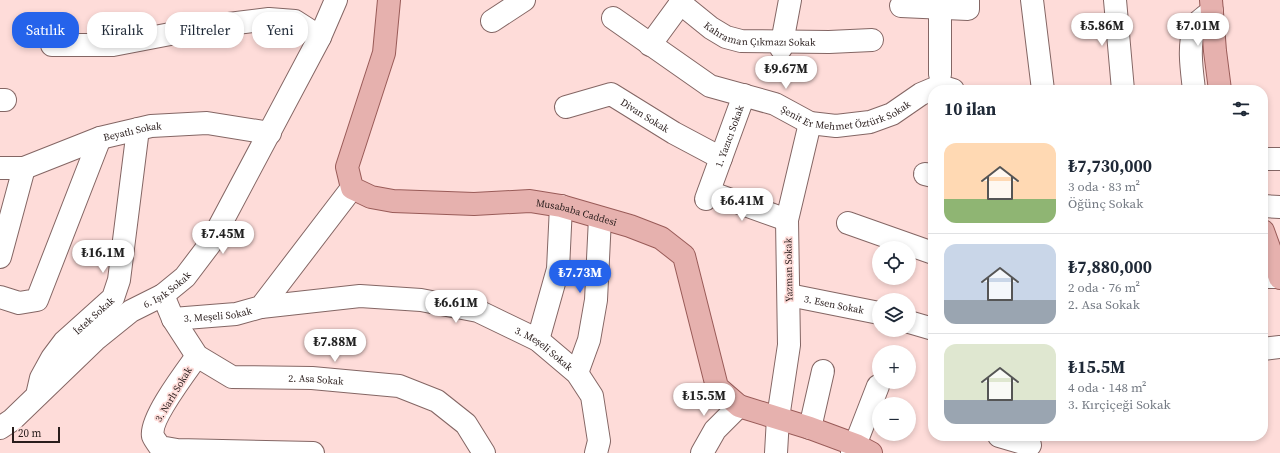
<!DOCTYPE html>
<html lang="tr">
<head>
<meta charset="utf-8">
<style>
  body { margin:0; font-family:"Source Serif 4",serif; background:#f6f6f7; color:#1f2937; height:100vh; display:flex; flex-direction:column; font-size:15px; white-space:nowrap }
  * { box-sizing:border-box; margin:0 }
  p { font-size:13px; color:#747a83 }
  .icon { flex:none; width:22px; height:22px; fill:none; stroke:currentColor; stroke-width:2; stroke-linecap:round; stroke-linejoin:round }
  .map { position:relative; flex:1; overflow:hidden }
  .sheet { position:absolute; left:928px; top:85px; width:340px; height:356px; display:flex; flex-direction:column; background:#fff; border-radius:16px; box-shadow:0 2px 6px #0003 }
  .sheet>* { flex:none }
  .banner { position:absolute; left:12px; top:12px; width:380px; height:36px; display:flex; gap:8px }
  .controls { position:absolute; left:872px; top:241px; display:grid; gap:8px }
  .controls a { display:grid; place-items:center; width:44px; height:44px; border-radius:50%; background:#fff; box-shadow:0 2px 6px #0003; font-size:20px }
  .scale { position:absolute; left:12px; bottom:10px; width:48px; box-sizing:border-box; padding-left:4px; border:2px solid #291d1c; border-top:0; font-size:11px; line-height:14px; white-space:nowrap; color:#291d1c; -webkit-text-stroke:3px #fedcd9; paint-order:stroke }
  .price { position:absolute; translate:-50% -34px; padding:0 9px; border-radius:14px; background:#fff; color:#222; font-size:13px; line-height:26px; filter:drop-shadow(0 1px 2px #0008) }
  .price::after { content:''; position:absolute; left:50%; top:24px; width:12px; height:9px; margin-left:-6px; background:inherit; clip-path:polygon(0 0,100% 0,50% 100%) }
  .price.selected { background:#2563eb; color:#fff }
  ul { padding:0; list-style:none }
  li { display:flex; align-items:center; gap:12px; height:100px; padding:0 16px }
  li+li { border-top:1px solid #e0e1e3 }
  li span { display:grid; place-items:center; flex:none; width:112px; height:80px; border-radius:12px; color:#555 }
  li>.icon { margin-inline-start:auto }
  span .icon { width:48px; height:48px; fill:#fffc; stroke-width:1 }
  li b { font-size:17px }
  h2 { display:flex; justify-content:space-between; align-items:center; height:48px; padding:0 16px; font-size:17px }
  .tag { padding:0 14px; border-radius:16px; background:#fff; box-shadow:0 2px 6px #0003; font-size:14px; line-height:36px }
  .tag.selected { background:#2563eb; color:#fff }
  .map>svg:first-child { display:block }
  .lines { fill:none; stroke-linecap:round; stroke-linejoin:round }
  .minor-casing { stroke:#846664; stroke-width:24 }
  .major-casing { stroke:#995b58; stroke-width:24 }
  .minor { stroke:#fff; stroke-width:22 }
  .major { stroke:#e6b1ae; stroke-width:22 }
  .labels { text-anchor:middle; stroke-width:3.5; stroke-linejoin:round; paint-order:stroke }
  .street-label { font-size:10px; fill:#291d1c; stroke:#fedcd9 }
</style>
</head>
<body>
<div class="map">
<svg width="1280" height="453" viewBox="0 0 1280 453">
  <rect width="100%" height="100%" fill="#fedcd9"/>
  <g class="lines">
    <defs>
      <g id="minor">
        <path d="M 1032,0 L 1043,90"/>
        <path d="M 1115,0 L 1123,90"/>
        <path id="s1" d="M 680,3 L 711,28 L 726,37 L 741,41 L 829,42 L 872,40"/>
        <path d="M 901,6 L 968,9 L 968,0"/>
        <path d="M 940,8 L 940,74"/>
        <path id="s2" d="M 613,18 L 710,86 L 775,104 L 810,123 L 836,126 L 870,122 L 892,114 L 921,94 L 940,86 L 953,90"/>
        <path d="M 492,21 L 524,0"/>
        <path d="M 52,45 L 113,45 L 212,26 L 269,19 L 295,21 L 320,37"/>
        <path d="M 650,45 L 683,0"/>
        <path d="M 781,48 L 790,0"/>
        <path d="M 1194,90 C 1192,71 1188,48 1194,29 C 1197,21 1206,16 1212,11"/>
        <path d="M 0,100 L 5,100"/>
        <path id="s3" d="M 566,107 L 611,94 L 674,133 L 721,158"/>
        <path d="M 1263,159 L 1280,159"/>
        <path id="s4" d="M 0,168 L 24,168 L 100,138 L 151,126 L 207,123 L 270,133"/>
        <path d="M 925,174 L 933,176"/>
        <path d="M 709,192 L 787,220"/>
        <path id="s5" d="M 706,199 L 744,95"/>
        <path d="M 1263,206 L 1280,207"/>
        <path d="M 848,223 L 933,253"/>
        <path d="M 0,257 L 24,168"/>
        <path d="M 1263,277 L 1280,277"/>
        <path id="s6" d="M 163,295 L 173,319 L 197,356 L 232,377 L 312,378 L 399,386 L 437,401 L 466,424 L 484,453"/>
        <path id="s7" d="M 789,295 L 879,313"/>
        <path d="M 0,297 L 19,303 L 37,300 L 100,138"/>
        <path id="s8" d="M 261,307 L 360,296 L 421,300 L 478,311 L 538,340 L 577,373 L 592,396 L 599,441 L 596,453"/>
        <path id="s9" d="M 173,319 L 236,314 L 261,307 L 352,188"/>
        <path d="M 909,322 L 933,329"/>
        <path d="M 538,340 L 558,269 L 561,206"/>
        <path d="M 1263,349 L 1280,347"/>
        <path d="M 197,356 C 187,370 149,420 153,436 C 154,439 158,444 160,447 L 177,450 L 313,453"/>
        <path d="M 577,373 L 589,340 L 596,300 L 600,218"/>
        <path id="s10" d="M 38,391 L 41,378 L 52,358 L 64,342 L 113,298 L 119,280 L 138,129"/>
        <path id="s11" d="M 0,428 L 12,420 L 95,340 L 131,311 L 163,295 L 185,277 L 210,244 L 320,37 L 336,0"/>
        <path d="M 810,428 L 823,371"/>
        <path d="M 999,436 L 1030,445"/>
        <path d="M 702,453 L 715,430 L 739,406"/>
        <path d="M 776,453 L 778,418 L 789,345 L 787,220 L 810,123"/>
        <path d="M 852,453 L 878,386"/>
      </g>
      <g id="major">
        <path id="s12" d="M 389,0 L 384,53 L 347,167 L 352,188 L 371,197 L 393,201 L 474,204 L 530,201 L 561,206 L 630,226 L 661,238 L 684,256 L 717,387 L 739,406 L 810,428 L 856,445 L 871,453"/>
        <path d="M 1211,0 L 1215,51 L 1220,90"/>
        <path d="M 1263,231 L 1280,278"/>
      </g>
    </defs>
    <use href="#minor" class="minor-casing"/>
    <use href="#major" class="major-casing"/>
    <use href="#minor" class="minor"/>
    <use href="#major" class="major"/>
  </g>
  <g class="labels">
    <g class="street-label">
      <text dy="4" stroke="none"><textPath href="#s1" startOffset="90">Kahraman Çıkmazı Sokak</textPath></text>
      <text dy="4" stroke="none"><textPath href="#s2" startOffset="262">Şenit Er Mehmet Öztürk Sokak</textPath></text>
      <text dy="4" stroke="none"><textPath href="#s3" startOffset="87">Divan Sokak</textPath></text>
      <text dy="4" stroke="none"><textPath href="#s4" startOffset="139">Beyatlı Sokak</textPath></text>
      <text dy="4" stroke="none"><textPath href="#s5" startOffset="67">1. Yazıcı Sokak</textPath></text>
      <text dy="4" stroke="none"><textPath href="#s12" startOffset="423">Musababa Caddesi</textPath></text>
      <text transform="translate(788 270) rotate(-91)" y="4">Yazman Sokak</text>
      <text dy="4" stroke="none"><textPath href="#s11" startOffset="218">6. Işık Sokak</textPath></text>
      <text dy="4" stroke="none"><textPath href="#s7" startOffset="46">3. Esen Sokak</textPath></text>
      <text dy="4" stroke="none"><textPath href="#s9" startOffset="45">3. Meşeli Sokak</textPath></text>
      <text dy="4" stroke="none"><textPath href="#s10" startOffset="96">İstek Sokak</textPath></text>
      <text dy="4" stroke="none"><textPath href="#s8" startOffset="295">3. Meşeli Sokak</textPath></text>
      <text dy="4" stroke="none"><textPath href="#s6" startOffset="195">2. Asa Sokak</textPath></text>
      <text transform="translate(173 394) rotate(-59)" y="4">3. Narlı Sokak</text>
    </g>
  </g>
</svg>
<div class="controls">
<a><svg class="icon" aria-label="locate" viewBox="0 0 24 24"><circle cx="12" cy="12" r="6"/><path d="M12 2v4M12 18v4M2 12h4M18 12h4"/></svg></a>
<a><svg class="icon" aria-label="layers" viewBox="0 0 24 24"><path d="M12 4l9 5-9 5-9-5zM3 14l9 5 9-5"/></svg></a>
<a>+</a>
<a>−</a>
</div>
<div class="scale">20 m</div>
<b class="price" style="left:1102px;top:47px">₺5.86M</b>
<b class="price" style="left:1198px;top:47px">₺7.01M</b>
<b class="price" style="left:786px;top:90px">₺9.67M</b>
<b class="price" style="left:742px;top:222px">₺6.41M</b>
<b class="price" style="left:223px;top:255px">₺7.45M</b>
<b class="price" style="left:103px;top:274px">₺16.1M</b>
<b class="price selected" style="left:580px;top:294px">₺7.73M</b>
<b class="price" style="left:456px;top:324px">₺6.61M</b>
<b class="price" style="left:335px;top:363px">₺7.88M</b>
<b class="price" style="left:704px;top:417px">₺15.5M</b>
<div class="banner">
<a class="tag selected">Satılık</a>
<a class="tag">Kiralık</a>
<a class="tag">Filtreler</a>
<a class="tag">Yeni</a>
</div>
<section class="sheet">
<h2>10 ilan<svg class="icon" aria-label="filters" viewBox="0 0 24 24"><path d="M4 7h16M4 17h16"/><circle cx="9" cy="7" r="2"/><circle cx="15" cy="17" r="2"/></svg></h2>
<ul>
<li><span style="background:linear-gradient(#ffd9b3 70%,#8fb573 0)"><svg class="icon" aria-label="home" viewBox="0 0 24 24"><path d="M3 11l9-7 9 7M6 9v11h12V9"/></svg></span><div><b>₺7,730,000</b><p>3 oda · 83 m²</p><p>Öğünç Sokak</p></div></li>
<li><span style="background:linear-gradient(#c9d6e8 70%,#9aa5b1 0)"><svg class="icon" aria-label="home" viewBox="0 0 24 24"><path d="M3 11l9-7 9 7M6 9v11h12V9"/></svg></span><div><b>₺7,880,000</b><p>2 oda · 76 m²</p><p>2. Asa Sokak</p></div></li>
<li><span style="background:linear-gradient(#dfe7d0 70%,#9aa5b1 0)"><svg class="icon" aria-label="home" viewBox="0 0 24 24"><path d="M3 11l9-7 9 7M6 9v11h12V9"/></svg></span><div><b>₺15.5M</b><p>4 oda · 148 m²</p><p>3. Kırçiçeği Sokak</p></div></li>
</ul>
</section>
</div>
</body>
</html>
